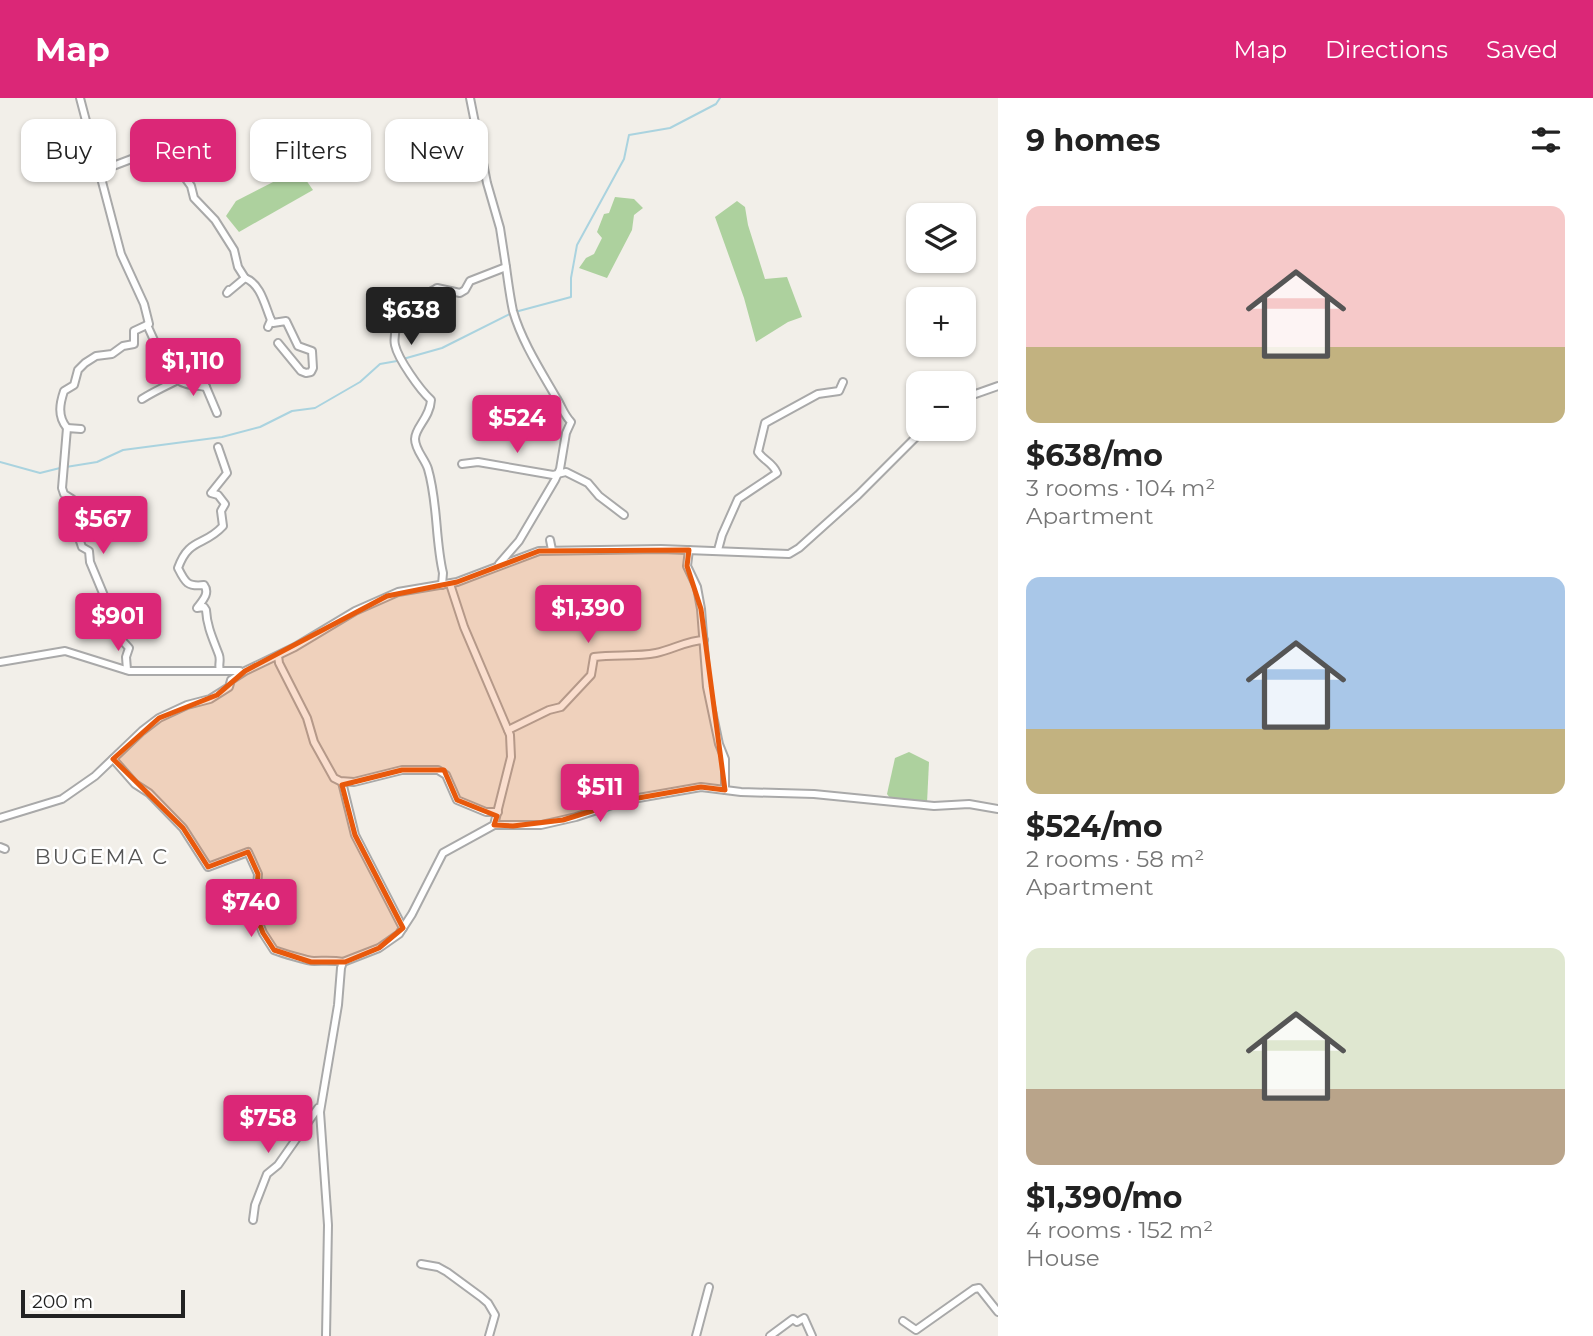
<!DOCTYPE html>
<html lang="en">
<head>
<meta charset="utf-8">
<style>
  body { margin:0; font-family:Montserrat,sans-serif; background:#f2f2f2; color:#222; height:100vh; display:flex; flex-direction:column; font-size:26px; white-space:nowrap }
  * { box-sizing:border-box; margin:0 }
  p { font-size:23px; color:#767676 }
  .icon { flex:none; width:38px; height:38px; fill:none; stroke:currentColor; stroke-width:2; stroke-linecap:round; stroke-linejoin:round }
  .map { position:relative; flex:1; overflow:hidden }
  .side { display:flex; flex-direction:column; background:#fff; width:595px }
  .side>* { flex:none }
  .banner { position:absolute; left:21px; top:21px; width:665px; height:63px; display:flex; gap:14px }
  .controls { position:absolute; left:906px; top:105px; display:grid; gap:14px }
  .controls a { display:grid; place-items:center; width:70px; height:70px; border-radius:14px; background:#fff; box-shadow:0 2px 5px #0004; font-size:35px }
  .scale { position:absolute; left:21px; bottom:18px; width:164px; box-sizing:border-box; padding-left:7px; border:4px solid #222; border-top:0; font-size:19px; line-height:24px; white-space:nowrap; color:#222; -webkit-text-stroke:5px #fff; paint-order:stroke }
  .price { position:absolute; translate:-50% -60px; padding:0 16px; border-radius:7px; background:#db2777; color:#fff; font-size:23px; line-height:46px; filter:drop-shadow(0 2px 4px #0008) }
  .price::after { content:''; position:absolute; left:50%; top:42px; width:21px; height:16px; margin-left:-10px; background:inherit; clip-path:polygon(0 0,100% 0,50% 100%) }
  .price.current { background:#222; color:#fff }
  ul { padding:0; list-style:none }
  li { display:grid; align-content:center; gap:14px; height:371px; padding:0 28px }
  li span { display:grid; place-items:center; height:217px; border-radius:14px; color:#555 }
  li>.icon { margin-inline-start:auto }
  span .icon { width:126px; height:126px; fill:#fffc; stroke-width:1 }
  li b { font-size:30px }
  h2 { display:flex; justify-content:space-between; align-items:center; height:84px; padding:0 28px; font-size:30px }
  .tag { padding:0 24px; border-radius:14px; background:#fff; box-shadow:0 2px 5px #0004; font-size:24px; line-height:63px }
  .tag.current { background:#db2777; color:#fff }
  header { display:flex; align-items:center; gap:42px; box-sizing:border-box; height:98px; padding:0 35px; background:#db2777; color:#fff }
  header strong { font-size:33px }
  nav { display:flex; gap:38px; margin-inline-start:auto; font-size:24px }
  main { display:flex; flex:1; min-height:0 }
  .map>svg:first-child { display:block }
  .forest { fill:#add19e }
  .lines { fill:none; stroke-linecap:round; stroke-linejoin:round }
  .stream { stroke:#aad3df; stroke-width:2 }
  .street-casing { stroke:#a9a9a9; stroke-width:10 }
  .street { stroke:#fff; stroke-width:6 }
  .marked { fill:#e8590c; fill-opacity:0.2; stroke:#e8590c; stroke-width:5; stroke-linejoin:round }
  .labels { text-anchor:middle; stroke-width:5; stroke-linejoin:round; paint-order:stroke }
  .quarter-label { font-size:21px; letter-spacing:2px; fill:#555; stroke:#fff }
</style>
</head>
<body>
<header>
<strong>Map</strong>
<nav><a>Map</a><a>Directions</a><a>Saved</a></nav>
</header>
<main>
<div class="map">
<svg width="998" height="1238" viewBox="0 0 998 1238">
  <rect width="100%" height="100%" fill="#f2efe9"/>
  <g class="forest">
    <path d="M 301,75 L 313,92 L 239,134 L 226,118 L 236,103 L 277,82 Z"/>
    <path d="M 615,99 L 634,101 L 643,110 L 634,117 L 632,132 L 607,180 L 579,170 L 586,160 L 594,156 L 602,140 L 597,134 L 604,116 L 609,115 Z"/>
    <path d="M 737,103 L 745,109 L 748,127 L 765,181 L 787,179 L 802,219 L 788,224 L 756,244 L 744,200 L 715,119 Z"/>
    <path d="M 909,654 L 929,664 L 927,705 L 890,700 L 887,696 L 895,660 Z"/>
  </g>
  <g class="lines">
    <g class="stream">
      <path d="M 515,214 L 571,199 L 571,180 L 577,147 L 624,61 L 629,37 L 670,30 L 716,6 L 720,0"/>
      <path d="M 403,261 L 442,250 L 510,216"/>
      <path d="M 0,364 L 40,375 L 60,370"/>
      <path d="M 66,369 L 97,364 L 123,352 L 222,339 L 260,329 L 292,313 L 315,310 L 360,284 L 380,266 L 397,263"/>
    </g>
    <defs>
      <g id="street">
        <path d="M 97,68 L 113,68 L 163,49 L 191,88 L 194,100 L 215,122 L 234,152 L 238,169 L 245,180 L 227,195 L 229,192"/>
        <path d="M 245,180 C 261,186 265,208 271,222 L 268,229"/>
        <path d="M 271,222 L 273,225 L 286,223 L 298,248 L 312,253 L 313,270 L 311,274 L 306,275 L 301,273 L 278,245"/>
        <path d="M 206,289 L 217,315"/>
        <path d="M 964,300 L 998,288"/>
        <path d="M 142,301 C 159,290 178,283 195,273 L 198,272 L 206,289 C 197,287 185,288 178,282 C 165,272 155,243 147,227"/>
        <path d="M 67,330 C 57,318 60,305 64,293 L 74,287 L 78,272 L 85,265 L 96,258 L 112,256 L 123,248 L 134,246 L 134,233 L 149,226 L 144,206 L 121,156 L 80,0"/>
        <path d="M 81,331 L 67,330 L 62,390 L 64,396 L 72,401 L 69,402 C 70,420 77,433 82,449 L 89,453 L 90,464 L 105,500 L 104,507 L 119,539 L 129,550 L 126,559 L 127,572"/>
        <path d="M 218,349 L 227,375 L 211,395 L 218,397 L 225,406 L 221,413 L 223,428 C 204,449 189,439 178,470 C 185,484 187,489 204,487 C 210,495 203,502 197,510 L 204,509 L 206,512 C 207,529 213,541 219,557 C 221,563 218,566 220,573"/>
        <path d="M 462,366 L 478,364 L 553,377 L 566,374 L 588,385 L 599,398 L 624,417"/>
        <path d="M 550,442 L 552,452"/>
        <path d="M 689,452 L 687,468 L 697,489 L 701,511 L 707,589 L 719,646 L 725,661 L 725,692"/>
        <path d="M 718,452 L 722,437 L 738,401 L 777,375 C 772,364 764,363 758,354 L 765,325 L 818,296 L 839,293 L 843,284"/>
        <path d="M 499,466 L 519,443 L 555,382 L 560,371 L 566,335 L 571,324 C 564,317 562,309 557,301 C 541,273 522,244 513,213 C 510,199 508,184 506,169"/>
        <path d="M 442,487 L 443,475 C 435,441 438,405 428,371 C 425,361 415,352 415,341 C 415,329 430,320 431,302 C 420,292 398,261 395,247 C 393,238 398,218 405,210 C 412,202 428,196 437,190 L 460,195 L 465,192 L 470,183 L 506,169 L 500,130 L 487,85 L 470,0"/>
        <path d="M 278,558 L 279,565 L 307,620 L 314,644 L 334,680 L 340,683 L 354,684 L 402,672 L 438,672 L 446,677 L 457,702 L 486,714 L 498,714"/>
        <path d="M 0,564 L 65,553 L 129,573 L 240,573"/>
        <path d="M 508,632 L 549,612 L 561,609 L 591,577 L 594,559 C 614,556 636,559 656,555 C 672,552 688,542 704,542"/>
        <path d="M 113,661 L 135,686 L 149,695 L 183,730 L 208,769 L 248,754 L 258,776 L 255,815 L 263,835 L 274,852 C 282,855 308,863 314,863 C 324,863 333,862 343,864"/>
        <path d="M 342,684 L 355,737 L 403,830"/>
        <path d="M 0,720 L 62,701 L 95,678 L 142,633 L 159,620 L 187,607 L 210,601 L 229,589 L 231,582 L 245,573 L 295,549 L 355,513 L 398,494 L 457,484 L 539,453 L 661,451 L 789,456 L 799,450 L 858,397 L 924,331"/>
        <path d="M 494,727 L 541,727 L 576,719 L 627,702 L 701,689 L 741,694 L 814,696 L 934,708 L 969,706 L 998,711"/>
        <path d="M 0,749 L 5,751"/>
        <path d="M 253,1122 L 255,1107 L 267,1076 L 278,1067 L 318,1010"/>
        <path d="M 421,1166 L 438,1169 L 447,1174 L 481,1199 L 488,1205 L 495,1217 L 489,1238"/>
        <path d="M 903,1223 L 916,1232 L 974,1191 L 979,1190 L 998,1214"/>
        <path d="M 326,1238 L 328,1127 L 320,1014 L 338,907 L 341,870 L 343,864 L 379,850 L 399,836 L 412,816 L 443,755 L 494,727 L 511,659 L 510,637 L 464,529 L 450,486"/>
        <path d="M 696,1238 L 709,1189"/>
        <path d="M 770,1238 L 793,1221 L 797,1224 L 804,1220 L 812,1238"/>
      </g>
    </defs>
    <use href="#street" class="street-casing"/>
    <use href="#street" class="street"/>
  </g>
  <path class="marked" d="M 689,452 L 687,468 L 701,511 L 725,692 L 701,689 L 627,702 L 563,722 L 513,728 L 494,727 L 497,718 L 457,702 L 444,672 L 402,672 L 342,687 L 355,737 L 403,830 L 379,850 L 345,864 L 311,864 L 274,852 L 263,835 L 255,815 L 258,776 L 248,754 L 208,769 L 183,730 L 113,661 L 159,620 L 217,597 L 245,573 L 387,498 L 457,484 L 539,453 Z"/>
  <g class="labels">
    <g class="quarter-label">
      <text x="102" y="766">BUGEMA C</text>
    </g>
  </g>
</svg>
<div class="controls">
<a><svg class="icon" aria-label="layers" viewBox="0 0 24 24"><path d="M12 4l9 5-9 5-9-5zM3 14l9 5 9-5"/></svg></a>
<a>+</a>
<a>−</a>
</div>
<div class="scale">200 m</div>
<b class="price current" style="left:411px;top:249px">$638</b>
<b class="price" style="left:193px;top:300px">$1,110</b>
<b class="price" style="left:517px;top:357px">$524</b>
<b class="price" style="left:103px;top:458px">$567</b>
<b class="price" style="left:588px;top:547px">$1,390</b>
<b class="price" style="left:118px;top:555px">$901</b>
<b class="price" style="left:600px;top:726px">$511</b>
<b class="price" style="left:251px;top:841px">$740</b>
<b class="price" style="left:268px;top:1057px">$758</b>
<div class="banner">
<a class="tag">Buy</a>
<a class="tag current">Rent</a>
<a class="tag">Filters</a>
<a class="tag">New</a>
</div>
</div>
<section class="side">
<h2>9 homes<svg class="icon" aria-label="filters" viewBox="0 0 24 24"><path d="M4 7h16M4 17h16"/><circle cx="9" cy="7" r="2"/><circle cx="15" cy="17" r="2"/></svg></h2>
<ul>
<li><span style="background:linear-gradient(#f6c9c9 65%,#c2b280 0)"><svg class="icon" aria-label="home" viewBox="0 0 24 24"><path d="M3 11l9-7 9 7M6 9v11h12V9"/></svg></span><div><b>$638/mo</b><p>3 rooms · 104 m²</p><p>Apartment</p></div></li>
<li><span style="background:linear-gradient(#a9c7e8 70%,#c2b280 0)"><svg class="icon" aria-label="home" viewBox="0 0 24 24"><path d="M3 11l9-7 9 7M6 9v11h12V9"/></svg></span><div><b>$524/mo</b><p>2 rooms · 58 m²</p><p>Apartment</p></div></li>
<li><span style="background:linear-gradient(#dfe7d0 65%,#b9a48a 0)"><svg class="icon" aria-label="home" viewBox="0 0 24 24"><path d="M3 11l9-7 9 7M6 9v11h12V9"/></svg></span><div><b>$1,390/mo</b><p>4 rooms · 152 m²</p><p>House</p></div></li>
</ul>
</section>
</main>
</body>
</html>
